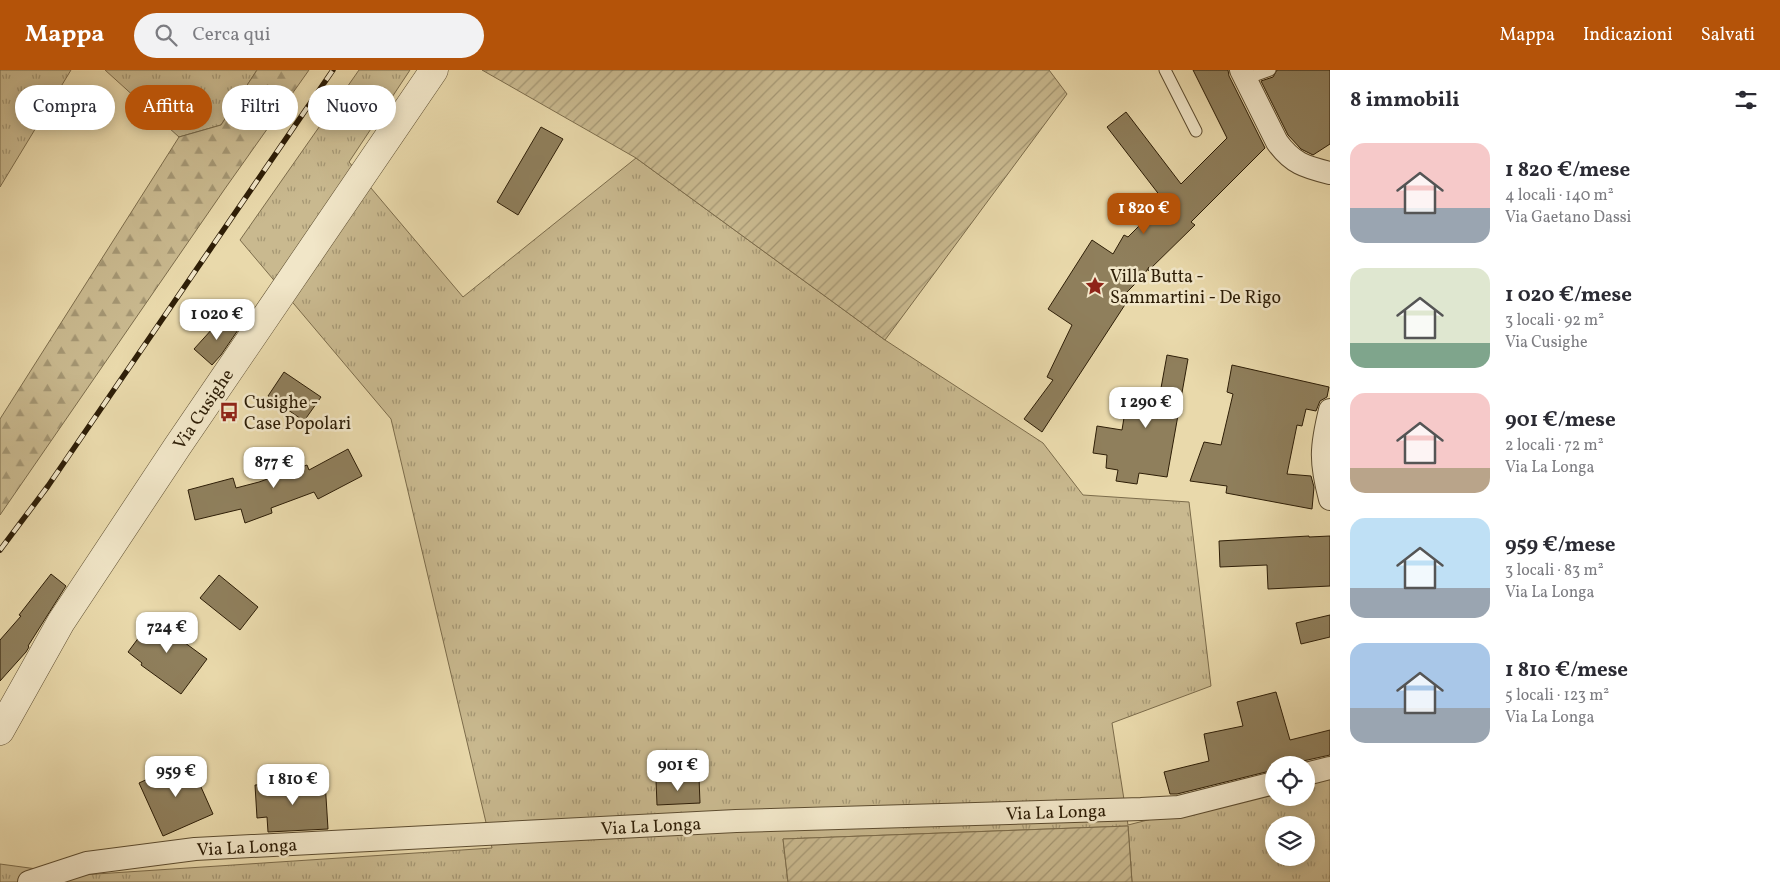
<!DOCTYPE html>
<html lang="it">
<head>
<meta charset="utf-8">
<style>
  body { margin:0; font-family:Vollkorn,serif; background:#f2f2f3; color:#2b2b33; height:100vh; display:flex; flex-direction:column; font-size:19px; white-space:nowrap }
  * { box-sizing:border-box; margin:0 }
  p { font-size:16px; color:#7c7c81 }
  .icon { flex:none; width:28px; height:28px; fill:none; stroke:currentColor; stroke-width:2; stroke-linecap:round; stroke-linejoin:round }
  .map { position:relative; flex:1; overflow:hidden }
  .details { display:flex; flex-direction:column; background:#fff; width:450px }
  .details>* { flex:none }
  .guide { position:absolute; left:15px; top:15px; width:475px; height:45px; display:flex; gap:10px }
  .tools { position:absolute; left:1265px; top:686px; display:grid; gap:10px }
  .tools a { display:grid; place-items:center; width:50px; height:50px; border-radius:50%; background:#fff; box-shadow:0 2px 12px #0003; font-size:25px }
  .price { position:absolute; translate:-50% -42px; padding:0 11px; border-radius:10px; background:#fff; color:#222; font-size:16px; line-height:32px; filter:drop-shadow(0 1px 2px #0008) }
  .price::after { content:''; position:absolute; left:50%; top:30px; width:15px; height:11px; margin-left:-8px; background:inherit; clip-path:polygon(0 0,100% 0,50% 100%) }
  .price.current { background:#b45309; color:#fff }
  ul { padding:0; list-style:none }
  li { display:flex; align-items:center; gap:15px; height:125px; padding:0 20px }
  li span { display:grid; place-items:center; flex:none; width:140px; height:100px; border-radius:15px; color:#555 }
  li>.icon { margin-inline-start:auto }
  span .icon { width:60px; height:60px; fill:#fffc; stroke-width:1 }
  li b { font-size:21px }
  h2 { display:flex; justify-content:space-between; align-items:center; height:60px; padding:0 20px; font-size:21px }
  .chip { padding:0 18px; border-radius:22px; background:#fff; box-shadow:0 2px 12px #0003; font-size:18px; line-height:45px }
  .chip.current { background:#b45309; color:#fff }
  header { display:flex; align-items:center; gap:30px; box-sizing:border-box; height:70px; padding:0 25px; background:#b45309; color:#fff }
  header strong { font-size:24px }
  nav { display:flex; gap:28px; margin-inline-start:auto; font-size:18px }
  .search { width:350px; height:45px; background:#f2f2f3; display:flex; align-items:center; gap:12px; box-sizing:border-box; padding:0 18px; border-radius:28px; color:#7c7c81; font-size:19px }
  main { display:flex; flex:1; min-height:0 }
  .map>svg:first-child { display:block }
  .grass { fill:url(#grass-tufts); stroke:#7c6c4b; fill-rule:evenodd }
  .forest { fill:url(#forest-firs); stroke:#7c6c4b }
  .garden { fill:url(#garden-furrows); stroke:#7c6c4b }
  .building { fill:#8f7f5c; stroke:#2e1e07 }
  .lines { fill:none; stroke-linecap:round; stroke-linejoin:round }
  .service-casing { stroke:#5d4d30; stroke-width:13 }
  .minor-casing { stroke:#5d4d30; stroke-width:24 }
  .tertiary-casing { stroke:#5d4d30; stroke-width:29 }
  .service { stroke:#f1e6c8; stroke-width:11 }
  .minor { stroke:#f1e6c8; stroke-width:22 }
  .tertiary { stroke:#f1e6c8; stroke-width:28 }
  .rail-casing { stroke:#2e1e07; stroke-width:5.5 }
  .rail { stroke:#f1e6c8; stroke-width:4; stroke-dasharray:11; stroke-linecap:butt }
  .labels { text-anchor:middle; stroke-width:5; stroke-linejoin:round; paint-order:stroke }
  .poi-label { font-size:18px; fill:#2e1e07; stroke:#f1e6c8; text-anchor:start }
  .street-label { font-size:18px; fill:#2e1e07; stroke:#f1e6c8 }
</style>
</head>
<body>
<header>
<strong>Mappa</strong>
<div class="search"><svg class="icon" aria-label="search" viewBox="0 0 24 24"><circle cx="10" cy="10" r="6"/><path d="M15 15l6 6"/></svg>Cerca qui</div>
<nav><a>Mappa</a><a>Indicazioni</a><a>Salvati</a></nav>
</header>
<main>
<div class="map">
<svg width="1330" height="812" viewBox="0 0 1330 812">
  <defs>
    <pattern id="grass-tufts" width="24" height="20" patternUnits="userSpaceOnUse" patternTransform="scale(1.25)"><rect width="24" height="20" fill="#c9b98f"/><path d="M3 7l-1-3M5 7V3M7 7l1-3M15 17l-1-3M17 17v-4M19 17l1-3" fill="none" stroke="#a49673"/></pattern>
    <pattern id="forest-firs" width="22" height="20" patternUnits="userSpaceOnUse" patternTransform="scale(1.25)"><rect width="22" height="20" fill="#c9b98f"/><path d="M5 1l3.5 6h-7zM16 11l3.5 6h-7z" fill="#a49673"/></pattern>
    <pattern id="garden-furrows" width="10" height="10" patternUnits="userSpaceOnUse" patternTransform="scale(1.25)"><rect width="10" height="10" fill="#c9b98f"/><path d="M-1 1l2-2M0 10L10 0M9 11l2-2" fill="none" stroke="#a49673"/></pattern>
  </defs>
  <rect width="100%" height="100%" fill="#e9d9ab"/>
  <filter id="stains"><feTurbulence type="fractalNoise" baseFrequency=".004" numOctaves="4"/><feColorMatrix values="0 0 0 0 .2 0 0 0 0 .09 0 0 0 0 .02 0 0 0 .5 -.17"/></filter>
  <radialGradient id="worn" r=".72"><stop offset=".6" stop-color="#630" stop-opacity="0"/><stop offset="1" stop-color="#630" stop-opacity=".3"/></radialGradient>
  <g class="grass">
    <path d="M 0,0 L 71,0 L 0,117 Z"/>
    <path d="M 105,0 L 257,0 L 221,55 L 179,67 Z"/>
    <path d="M 359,0 L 410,0 L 349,92 L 463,227 L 636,88 L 885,270 L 1043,373 L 1083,425 L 1189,432 L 1211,616 L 1112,653 L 1128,755 L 1274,718 L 1274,728 L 1306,728 L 1306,709 L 1330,703 L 1330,812 L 1132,812 L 1128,756 L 783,769 L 788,812 L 0,812 L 0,794 L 81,805 L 492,778 L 391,349 L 240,170 ZM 1274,755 L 1306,755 L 1306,788 L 1274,788 Z"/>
  </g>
  <path class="forest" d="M 257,0 L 309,0 L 224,120 L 0,445 L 0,349 L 179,67 L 221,55 Z"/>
  <g class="garden">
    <path d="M 482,0 L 1049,0 L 1067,24 L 885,270 L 636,88 Z"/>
    <path d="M 1128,756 L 1132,812 L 788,812 L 783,769 Z"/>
  </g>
  <g class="building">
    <path d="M 1193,0 L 1228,0 L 1229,6 L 1265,78 L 1191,152 L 1195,155 L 1148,201 L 1149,197 L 1143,206 L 1125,224 L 1130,227 L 1042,362 L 1024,349 L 1053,310 L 1047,307 L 1072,255 L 1048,239 L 1092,170 L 1113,184 L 1124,165 L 1128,167 L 1164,131 L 1107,57 L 1126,42 L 1181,114 L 1227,68 Z"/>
    <path d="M 1277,0 L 1330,0 L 1330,74 L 1313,85 L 1301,79 L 1288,65 L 1261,11 L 1273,7 Z"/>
    <path d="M 541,57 L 563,69 L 518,145 L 497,132 Z"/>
    <path d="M 223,247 L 238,260 L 221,285 L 212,295 L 194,279 Z"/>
    <path d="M 1167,285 L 1188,289 L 1167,407 L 1139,403 L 1137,414 L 1116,411 L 1118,400 L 1106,398 L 1107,385 L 1093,383 L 1097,356 L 1122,360 L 1128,323 L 1159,329 Z"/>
    <path d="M 1232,295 L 1329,317 L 1327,327 L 1320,331 L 1316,341 L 1306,339 L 1302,356 L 1297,355 L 1287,404 L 1311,406 L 1314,417 L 1312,439 L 1226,423 L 1227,416 L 1190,411 L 1204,372 L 1221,375 L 1233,324 L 1227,322 Z"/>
    <path d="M 284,302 L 321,327 L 304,351 L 268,326 Z"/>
    <path d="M 348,379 L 362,406 L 318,429 L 314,422 L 271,438 L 272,443 L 245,453 L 241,439 L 195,450 L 188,420 L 233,408 L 236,418 L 259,412 L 307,395 L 309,400 Z"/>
    <path d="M 1309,466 L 1309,467 L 1330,466 L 1330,516 L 1268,519 L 1267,495 L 1220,497 L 1219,471 Z"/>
    <path d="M 51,504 L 66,516 L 28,576 L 29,577 L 26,582 L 0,611 L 0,570 L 21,546 L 19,545 Z"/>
    <path d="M 219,505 L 258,537 L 240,560 L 200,528 Z"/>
    <path d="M 157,543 L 182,561 L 177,567 L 207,589 L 181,624 L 141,595 L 142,593 L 128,582 Z"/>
    <path d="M 1330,545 L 1330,567 L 1301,574 L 1296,553 Z"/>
    <path d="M 1276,622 L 1290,670 L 1330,660 L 1330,685 L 1303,691 L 1297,695 L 1274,695 L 1274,700 L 1177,724 L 1170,724 L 1164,702 L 1209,691 L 1204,664 L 1243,656 L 1237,632 Z"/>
    <path d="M 189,690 L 213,744 L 163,766 L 139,713 Z"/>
    <path d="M 699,708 L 700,733 L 657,735 L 656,710 Z"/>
    <path d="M 325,711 L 328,759 L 268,762 L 267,747 L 257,748 L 255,715 Z"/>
  </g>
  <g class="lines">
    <defs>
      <g id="service">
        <path d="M 1165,0 L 1196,61"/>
        <path d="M 1245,9 L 1270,0"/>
      </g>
      <g id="minor">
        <path d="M 1241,0 L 1277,72 C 1292,93 1305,97 1330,103"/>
        <path d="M 1330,340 C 1321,377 1320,391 1330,429"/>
        <path d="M 1306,704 L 1330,698"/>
        <path d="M 29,812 L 87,793 L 195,779 L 736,751 L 1141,739 L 1179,737 L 1274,713"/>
      </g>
      <path id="tertiary" d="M 0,661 L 61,552 L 177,377 L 434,0"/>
    </defs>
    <use href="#service" class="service-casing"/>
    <use href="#minor" class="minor-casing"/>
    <use href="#tertiary" class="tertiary-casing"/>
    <use href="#service" class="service"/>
    <use href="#minor" class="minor"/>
    <use href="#tertiary" class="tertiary"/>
    <defs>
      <path id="rail" d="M 0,480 L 48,416 L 333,0"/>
    </defs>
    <use href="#rail" class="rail-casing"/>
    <use href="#rail" class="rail"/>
  </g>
  <defs>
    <symbol id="sight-bare" viewBox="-9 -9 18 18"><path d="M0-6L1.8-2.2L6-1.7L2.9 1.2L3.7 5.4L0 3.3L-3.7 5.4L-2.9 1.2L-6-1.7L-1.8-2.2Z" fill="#8f2418" stroke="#f1e6c8" stroke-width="2.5" paint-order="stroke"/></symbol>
    <symbol id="bus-bare" viewBox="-9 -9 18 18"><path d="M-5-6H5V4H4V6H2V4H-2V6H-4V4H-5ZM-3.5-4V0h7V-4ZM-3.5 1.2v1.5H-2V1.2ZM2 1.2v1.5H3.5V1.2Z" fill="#8f2418" stroke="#f1e6c8" stroke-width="2.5" paint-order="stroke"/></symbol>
  </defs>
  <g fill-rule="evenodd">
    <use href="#sight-bare" x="1081" y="202" width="28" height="28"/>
    <use href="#bus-bare" x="215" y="328" width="28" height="28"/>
  </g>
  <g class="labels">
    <g class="poi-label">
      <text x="1110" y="212">Villa Butta -<tspan x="1110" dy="21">Sammartini - De Rigo</tspan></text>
      <text x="244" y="338">Cusighe -<tspan x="244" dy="21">Case Popolari</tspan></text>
    </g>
    <g class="street-label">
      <text transform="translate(203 339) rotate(-56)" y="6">Via Cusighe</text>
      <text transform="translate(1056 742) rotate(-2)" y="6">Via La Longa</text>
      <text transform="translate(651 756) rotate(-3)" y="6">Via La Longa</text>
      <text transform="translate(247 777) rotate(-3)" y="6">Via La Longa</text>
    </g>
  </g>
  <rect width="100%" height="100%" filter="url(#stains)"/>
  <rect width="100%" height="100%" fill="url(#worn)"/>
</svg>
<div class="tools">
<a><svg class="icon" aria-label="locate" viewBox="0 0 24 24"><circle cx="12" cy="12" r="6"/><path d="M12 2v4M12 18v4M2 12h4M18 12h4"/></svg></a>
<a><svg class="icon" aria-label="layers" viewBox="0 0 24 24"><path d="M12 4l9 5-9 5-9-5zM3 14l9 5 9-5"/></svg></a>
</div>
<b class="price current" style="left:1144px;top:165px">1 820 €</b>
<b class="price" style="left:217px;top:271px">1 020 €</b>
<b class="price" style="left:1146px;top:359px">1 290 €</b>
<b class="price" style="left:274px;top:419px">877 €</b>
<b class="price" style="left:167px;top:584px">724 €</b>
<b class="price" style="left:678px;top:722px">901 €</b>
<b class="price" style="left:176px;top:728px">959 €</b>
<b class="price" style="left:293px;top:736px">1 810 €</b>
<div class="guide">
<a class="chip">Compra</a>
<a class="chip current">Affitta</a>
<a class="chip">Filtri</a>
<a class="chip">Nuovo</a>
</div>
</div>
<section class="details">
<h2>8 immobili<svg class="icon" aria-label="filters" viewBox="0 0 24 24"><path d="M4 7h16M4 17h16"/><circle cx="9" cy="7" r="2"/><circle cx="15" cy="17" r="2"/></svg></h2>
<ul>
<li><span style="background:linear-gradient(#f6c9c9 65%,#9aa5b1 0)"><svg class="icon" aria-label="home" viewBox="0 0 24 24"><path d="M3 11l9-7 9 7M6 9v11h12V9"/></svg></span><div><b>1 820 €/mese</b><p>4 locali · 140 m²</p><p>Via Gaetano Dassi</p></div></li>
<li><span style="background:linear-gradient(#dfe7d0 75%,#7fa58c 0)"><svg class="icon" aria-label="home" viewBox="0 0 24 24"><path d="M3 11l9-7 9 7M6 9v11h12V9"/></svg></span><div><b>1 020 €/mese</b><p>3 locali · 92 m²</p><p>Via Cusighe</p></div></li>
<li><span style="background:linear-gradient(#f6c9c9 75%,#b9a48a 0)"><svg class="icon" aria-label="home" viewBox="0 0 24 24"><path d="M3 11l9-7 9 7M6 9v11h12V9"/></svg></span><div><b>901 €/mese</b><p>2 locali · 72 m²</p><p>Via La Longa</p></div></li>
<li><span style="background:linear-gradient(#bfe0f5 70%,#9aa5b1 0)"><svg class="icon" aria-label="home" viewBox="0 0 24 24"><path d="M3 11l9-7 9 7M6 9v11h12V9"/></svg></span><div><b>959 €/mese</b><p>3 locali · 83 m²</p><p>Via La Longa</p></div></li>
<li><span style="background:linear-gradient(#a9c7e8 65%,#9aa5b1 0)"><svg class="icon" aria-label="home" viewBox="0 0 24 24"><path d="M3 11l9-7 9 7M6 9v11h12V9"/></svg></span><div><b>1 810 €/mese</b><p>5 locali · 123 m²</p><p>Via La Longa</p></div></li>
</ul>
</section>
</main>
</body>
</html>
